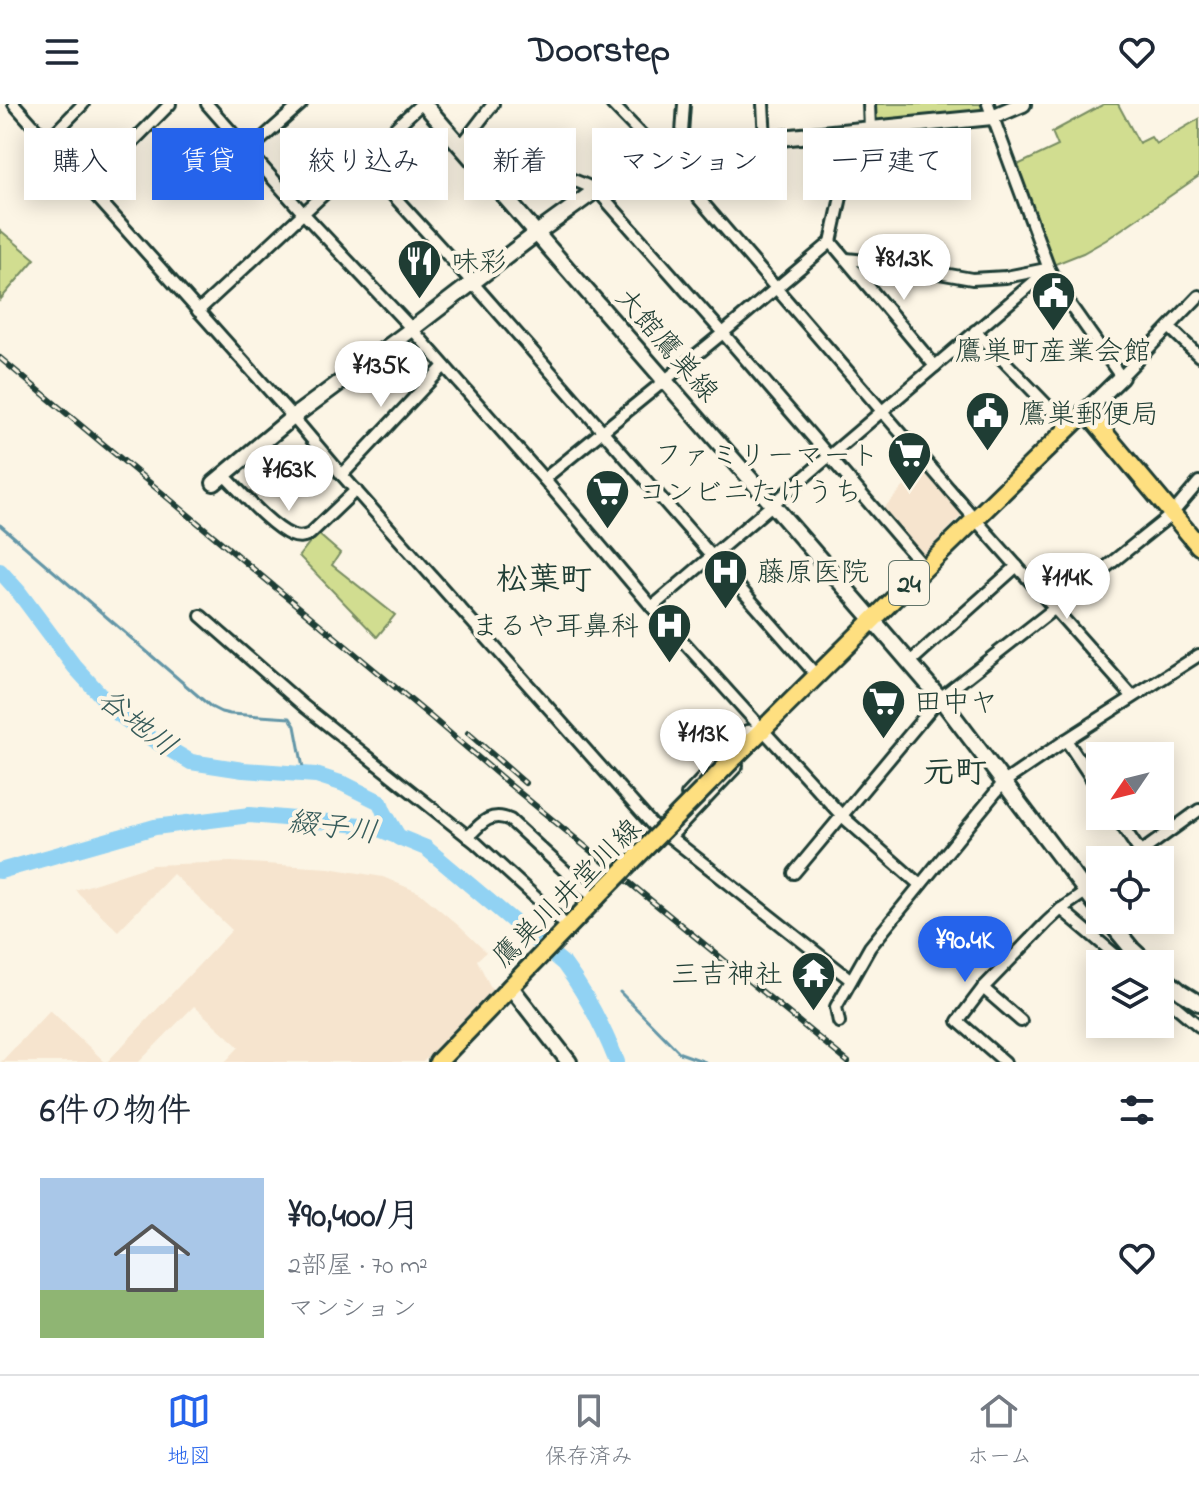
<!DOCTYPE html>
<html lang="ja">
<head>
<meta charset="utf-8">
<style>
  body { margin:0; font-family:"Indie Flower","Klee One",sans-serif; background:#f6f6f7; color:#1f2937; height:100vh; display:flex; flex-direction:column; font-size:30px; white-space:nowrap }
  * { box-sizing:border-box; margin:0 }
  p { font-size:26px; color:#747a83 }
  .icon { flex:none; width:44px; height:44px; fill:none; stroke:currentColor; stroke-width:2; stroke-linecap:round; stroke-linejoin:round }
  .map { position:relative; height:958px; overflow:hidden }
  .sheet { display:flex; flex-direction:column; background:#fff; flex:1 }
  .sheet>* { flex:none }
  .top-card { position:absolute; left:24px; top:24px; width:1152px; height:72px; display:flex; gap:16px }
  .needle { width:52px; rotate:235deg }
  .controls { position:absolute; left:1086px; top:638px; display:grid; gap:16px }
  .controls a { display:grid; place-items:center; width:88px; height:88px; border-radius:0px; background:#fff; box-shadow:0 4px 20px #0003; font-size:40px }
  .price { position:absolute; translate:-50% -68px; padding:0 18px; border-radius:28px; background:#fff; color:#222; font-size:26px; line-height:52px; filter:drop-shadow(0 2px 4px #0008) }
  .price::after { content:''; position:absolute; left:50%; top:48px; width:24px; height:18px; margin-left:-12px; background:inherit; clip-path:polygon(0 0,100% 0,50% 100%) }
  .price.current { background:#2563eb; color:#fff }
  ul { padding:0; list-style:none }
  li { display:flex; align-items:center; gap:24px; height:200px; padding:0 40px }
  li span { display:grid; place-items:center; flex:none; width:224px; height:160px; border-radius:0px; color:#555 }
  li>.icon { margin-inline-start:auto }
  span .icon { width:96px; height:96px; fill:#fffc; stroke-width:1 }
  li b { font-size:34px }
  h2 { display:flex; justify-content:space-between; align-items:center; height:96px; padding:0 40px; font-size:34px }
  .pill { padding:0 28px; border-radius:0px; background:#fff; box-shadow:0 4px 20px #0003; font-size:28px; line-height:72px }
  .pill.current { background:#2563eb; color:#fff }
  header { display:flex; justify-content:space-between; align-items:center; height:104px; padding:0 40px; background:#fff; font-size:36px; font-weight:700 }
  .menu { display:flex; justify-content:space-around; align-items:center; height:112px; border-top:2px solid #e0e1e3; background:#fff; font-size:22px; color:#747a83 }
  .menu a { display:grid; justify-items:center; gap:4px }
  .menu .current { color:#2563eb }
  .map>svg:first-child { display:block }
  .built { fill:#f6e4ce }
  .green { fill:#d1dd90; stroke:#788d62; stroke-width:2 }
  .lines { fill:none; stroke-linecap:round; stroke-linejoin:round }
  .stream { stroke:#6396a7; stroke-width:3 }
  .river { stroke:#91d2f3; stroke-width:16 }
  .minor-casing { stroke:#1f3d34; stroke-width:16 }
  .tertiary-casing { stroke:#1f3d34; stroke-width:20 }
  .secondary-casing { stroke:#1f3d34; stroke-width:20 }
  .primary-casing { stroke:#1f3d34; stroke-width:22 }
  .minor { stroke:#fcf5e5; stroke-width:10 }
  .tertiary { stroke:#fcf5e5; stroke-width:14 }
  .secondary { stroke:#fcf5e5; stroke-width:14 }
  .primary { stroke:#fedf80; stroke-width:16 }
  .rail-casing { stroke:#1f3d34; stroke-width:6 }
  .rail { stroke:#fcf5e5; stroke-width:3; stroke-dasharray:9; stroke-linecap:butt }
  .primary-bridge-casing { stroke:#1f3d34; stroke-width:22; stroke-linecap:butt }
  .primary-bridge { stroke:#fedf80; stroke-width:16 }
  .labels { text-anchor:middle; stroke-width:8; stroke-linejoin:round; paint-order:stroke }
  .shield { fill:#fcf5e5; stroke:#617469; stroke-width:2 }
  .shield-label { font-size:26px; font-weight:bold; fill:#1f3d34 }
  .poi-label { font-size:28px; fill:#1f3d34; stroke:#fcf5e5; text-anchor:start }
  .street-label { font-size:28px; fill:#1f3d34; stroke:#fcf5e5 }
  .water-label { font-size:30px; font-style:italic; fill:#365b5a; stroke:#fcf5e5 }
  .quarter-label { font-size:32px; font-weight:bold; fill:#1f3d34; stroke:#fcf5e5 }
</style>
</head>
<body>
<header><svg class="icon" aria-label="menu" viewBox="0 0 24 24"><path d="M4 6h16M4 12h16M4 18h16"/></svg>Doorstep<svg class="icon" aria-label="heart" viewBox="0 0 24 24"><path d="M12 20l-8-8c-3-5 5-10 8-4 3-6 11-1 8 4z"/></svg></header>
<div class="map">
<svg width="1199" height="958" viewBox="0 0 1199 958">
  <rect width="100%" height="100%" fill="#fcf5e5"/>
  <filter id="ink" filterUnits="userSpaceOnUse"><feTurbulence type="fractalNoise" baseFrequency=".0125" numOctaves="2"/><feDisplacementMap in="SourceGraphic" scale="16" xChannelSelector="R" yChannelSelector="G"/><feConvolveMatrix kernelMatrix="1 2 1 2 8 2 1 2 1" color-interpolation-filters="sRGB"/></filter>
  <g filter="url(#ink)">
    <g class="built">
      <path d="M 925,360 L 960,400 L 961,412 L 923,451 L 882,406 Z"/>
      <path d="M 232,758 L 329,764 L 383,773 L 420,789 L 459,822 L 486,848 L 477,856 L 492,886 L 423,958 L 225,958 L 239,943 L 194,902 L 139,958 L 107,958 L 232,826 L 173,770 L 118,827 L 75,786 L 152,761 Z"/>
      <path d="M 50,906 L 105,958 L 1,958 Z"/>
    </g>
    <g class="green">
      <path d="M 869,0 L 988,0 L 992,13 L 870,25 Z"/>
      <path d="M 1104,0 L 1118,0 L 1139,39 L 1151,33 L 1156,40 L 1199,15 L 1199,72 L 1106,136 L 1083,149 L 1048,163 L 1011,64 L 1058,42 L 1052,28 Z"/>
      <path d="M 0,126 L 35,155 L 0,196 Z"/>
      <path d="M 317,429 L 340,449 L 332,461 L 395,511 L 377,533 L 299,452 Z"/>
    </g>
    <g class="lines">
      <g class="stream">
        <path d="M 0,421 L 211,603 L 221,608 L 230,610 L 290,614 L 295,622 L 304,669"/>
        <path d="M 620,888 L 680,949 L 705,958"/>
      </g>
      <g class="river">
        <path d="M 0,467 L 18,487 L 74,562 L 116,608 L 152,635 L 191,658 L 243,666 L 316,671 L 344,680 L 380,698 L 384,708 L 399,734"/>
        <path d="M 0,767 L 155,723 L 250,711 L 372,722 L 426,744 L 564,860 C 587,891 603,923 617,958"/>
      </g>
      <defs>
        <g id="minor">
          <path d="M 14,0 L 293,313 L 342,371 L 656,725 L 670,733 L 851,876"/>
          <path d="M 207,0 L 303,109 L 412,225 L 544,375 L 652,503 L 762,625 L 842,712 L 920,781"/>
          <path d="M 493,0 L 460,43 C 507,54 553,66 597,86 L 723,229 L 925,464"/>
          <path d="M 612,0 L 664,54 L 975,415 L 1132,592"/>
          <path d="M 763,0 L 765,35"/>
          <path d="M 869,0 L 870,25"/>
          <path d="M 988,0 L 1049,165 L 1069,199 L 1121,273 L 1199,192"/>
          <path d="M 47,37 L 83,0"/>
          <path d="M 681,44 L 684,0"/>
          <path d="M 248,47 L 301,0"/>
          <path d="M 361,56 L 472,178 L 817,572"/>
          <path d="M 88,83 L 170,0"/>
          <path d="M 831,138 L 935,262"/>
          <path d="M 846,155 L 877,158 L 972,175 L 1006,173 L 1046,165"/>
          <path d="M 198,207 L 421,0"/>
          <path d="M 1170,224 L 1199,252"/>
          <path d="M 975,227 L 1069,324"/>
          <path d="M 224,371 C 240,387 271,423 291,431 C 298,434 303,433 310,430 L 356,386"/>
          <path d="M 342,371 L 444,262"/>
          <path d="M 544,375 L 723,229 L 831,138 L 841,93 L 836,28"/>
          <path d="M 652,503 L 1049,165"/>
          <path d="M 201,512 L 305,603 L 476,739 L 568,823"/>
          <path d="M 909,559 L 1017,462"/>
          <path d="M 1066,636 L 1100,687"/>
          <path d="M 687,691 L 747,627 L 760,626"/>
          <path d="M 1116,712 L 1140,748"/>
          <path d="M 468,733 C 481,719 491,707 510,716 L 589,789"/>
          <path d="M 670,733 L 737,662"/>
          <path d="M 1130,756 L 1199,706"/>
          <path d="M 794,769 L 940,594 L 1055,504 L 1171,411 L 1199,378"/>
          <path d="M 1061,805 L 1126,860"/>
          <path d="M 983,884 L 1021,917"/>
          <path d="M 1160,889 L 1199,922"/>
          <path d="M 839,918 L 836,903 L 870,843 L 1004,678 L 1066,636 L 1199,551"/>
          <path d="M 1005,958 L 958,917 L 983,884 L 1047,818 L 1061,805 L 1100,778"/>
        </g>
        <g id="tertiary">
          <path d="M 1086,307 L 1121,273"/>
          <path d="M 214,379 L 293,313 L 412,225 L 537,129 L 654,44 L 681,44 L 992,13 L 1023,0"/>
          <path d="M 873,516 L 940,594 L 1100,806"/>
          <path d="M 1108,816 L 1132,845 L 1148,860"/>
          <path d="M 1160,870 L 1181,888 L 1199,899"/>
        </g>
        <g id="secondary">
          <path d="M 424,0 L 873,516"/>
          <path d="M 510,882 L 569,958"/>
        </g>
        <g id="primary">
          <path d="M 735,653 L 925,464 L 1086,307 L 1199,442"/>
          <path d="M 438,958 L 598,792"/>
        </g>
      </defs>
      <use href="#minor" class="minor-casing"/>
      <use href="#tertiary" class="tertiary-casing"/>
      <use href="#secondary" class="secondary-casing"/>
      <use href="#primary" class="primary-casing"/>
      <use href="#minor" class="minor"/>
      <use href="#tertiary" class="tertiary"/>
      <use href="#secondary" class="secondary"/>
      <use href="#primary" class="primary"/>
      <defs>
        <g id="rail">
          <path d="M 0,254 L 431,613 L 509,680 L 848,958"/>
          <path d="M 468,629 L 525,679"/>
        </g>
      </defs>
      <use href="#rail" class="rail-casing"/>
      <use href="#rail" class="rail"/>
      <defs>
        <path id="primary-bridge" d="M 598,792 L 735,653"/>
      </defs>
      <use href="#primary-bridge" class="primary-bridge-casing"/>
      <use href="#primary-bridge" class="primary-bridge"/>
    </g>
  </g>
  <defs>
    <symbol id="restaurant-pin" viewBox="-11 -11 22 30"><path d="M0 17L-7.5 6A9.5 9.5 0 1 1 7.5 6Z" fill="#1f3d34" stroke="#fcf5e5"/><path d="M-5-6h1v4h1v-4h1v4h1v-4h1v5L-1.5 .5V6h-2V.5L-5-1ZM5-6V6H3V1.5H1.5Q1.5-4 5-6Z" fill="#fff"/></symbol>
    <symbol id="civic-pin" viewBox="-11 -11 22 30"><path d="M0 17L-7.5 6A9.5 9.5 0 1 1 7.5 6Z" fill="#1f3d34" stroke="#fcf5e5"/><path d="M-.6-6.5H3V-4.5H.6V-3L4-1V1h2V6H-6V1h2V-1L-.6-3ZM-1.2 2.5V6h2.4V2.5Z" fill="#fff"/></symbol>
    <symbol id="supermarket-pin" viewBox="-11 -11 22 30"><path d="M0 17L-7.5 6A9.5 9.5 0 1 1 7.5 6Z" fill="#1f3d34" stroke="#fcf5e5"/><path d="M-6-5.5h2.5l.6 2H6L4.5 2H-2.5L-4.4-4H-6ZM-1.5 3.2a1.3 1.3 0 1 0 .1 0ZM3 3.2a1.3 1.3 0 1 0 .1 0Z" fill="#fff"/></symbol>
    <symbol id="hospital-pin" viewBox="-11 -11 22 30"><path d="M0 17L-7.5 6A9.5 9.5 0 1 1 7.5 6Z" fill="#1f3d34" stroke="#fcf5e5"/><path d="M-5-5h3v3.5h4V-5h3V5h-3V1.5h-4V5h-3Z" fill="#fff"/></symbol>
    <symbol id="temple-pin" viewBox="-11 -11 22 30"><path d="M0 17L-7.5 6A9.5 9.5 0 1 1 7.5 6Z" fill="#1f3d34" stroke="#fcf5e5"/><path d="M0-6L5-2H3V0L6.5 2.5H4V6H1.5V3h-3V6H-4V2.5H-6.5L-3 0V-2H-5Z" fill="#fff"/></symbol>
  </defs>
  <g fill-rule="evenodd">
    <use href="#restaurant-pin" x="394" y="132" width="51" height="69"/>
    <use href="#civic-pin" x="1028" y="164" width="51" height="69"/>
    <use href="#civic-pin" x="962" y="284" width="51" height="69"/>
    <use href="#supermarket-pin" x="884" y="324" width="51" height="69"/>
    <use href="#supermarket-pin" x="582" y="362" width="51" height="69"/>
    <use href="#hospital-pin" x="700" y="442" width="51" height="69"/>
    <use href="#hospital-pin" x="644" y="496" width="51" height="69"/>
    <use href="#supermarket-pin" x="858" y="572" width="51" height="69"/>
    <use href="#temple-pin" x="788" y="844" width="51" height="69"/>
  </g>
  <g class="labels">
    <rect class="shield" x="889" y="457" width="40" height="44" rx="6"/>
    <g class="shield-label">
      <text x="909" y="488">24</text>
    </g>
    <g class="poi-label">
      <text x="451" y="167">味彩</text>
      <text x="1053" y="256" text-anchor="middle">鷹巣町産業会館</text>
      <text x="1019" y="319">鷹巣郵便局</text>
      <text x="879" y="360" text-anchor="end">ファミリーマート</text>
      <text x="638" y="397">コンビニたけうち</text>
      <text x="757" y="477">藤原医院</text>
      <text x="639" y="531" text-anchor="end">まるや耳鼻科</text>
      <text x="914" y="607">田中ヤ</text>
      <text x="783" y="879" text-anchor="end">三吉神社</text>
    </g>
    <g class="street-label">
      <text transform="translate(668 240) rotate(49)" y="10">大館鷹巣線</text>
      <text transform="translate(566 788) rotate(-45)" y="10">鷹巣川井堂川線</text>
    </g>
    <g class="water-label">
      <text transform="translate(138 618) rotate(38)" y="10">谷地川</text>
      <text transform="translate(333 722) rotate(8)" y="10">綴子川</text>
    </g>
    <g class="quarter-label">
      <text x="544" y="485">松葉町</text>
      <text x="955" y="678">元町</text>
    </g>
  </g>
</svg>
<div class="controls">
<a><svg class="needle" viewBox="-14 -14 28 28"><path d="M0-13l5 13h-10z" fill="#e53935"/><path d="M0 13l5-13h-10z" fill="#747a83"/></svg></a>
<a><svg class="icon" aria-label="locate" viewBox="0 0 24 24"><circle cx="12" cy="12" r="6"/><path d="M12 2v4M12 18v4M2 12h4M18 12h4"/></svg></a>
<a><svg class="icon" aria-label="layers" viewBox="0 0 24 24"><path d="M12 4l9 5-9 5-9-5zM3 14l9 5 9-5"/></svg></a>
</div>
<b class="price" style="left:904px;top:198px">¥81.3K</b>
<b class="price" style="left:381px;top:305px">¥135K</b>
<b class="price" style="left:289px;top:409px">¥163K</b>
<b class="price" style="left:1067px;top:517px">¥114K</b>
<b class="price" style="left:703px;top:673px">¥113K</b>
<b class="price current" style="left:965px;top:880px">¥90.4K</b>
<div class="top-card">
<a class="pill">購入</a>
<a class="pill current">賃貸</a>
<a class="pill">絞り込み</a>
<a class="pill">新着</a>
<a class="pill">マンション</a>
<a class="pill">一戸建て</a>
</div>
</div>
<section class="sheet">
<h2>6件の物件<svg class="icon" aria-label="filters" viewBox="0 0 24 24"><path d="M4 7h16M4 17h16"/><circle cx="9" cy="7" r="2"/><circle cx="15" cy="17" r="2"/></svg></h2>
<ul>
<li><span style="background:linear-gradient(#a9c7e8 70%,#8fb573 0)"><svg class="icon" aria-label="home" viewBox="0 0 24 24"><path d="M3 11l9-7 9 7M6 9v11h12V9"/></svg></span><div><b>¥90,400/月</b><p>2部屋 · 70 m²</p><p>マンション</p></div><svg class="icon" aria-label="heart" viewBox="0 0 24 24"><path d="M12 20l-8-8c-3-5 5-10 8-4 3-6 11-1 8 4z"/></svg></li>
</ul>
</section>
<nav class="menu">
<a class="current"><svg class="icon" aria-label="map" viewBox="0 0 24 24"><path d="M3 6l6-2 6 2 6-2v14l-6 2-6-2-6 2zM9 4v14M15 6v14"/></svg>地図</a>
<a><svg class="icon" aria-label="saved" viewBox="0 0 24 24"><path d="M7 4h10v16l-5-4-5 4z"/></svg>保存済み</a>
<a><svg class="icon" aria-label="home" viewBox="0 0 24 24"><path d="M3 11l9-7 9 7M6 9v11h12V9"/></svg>ホーム</a>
</nav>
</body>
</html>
